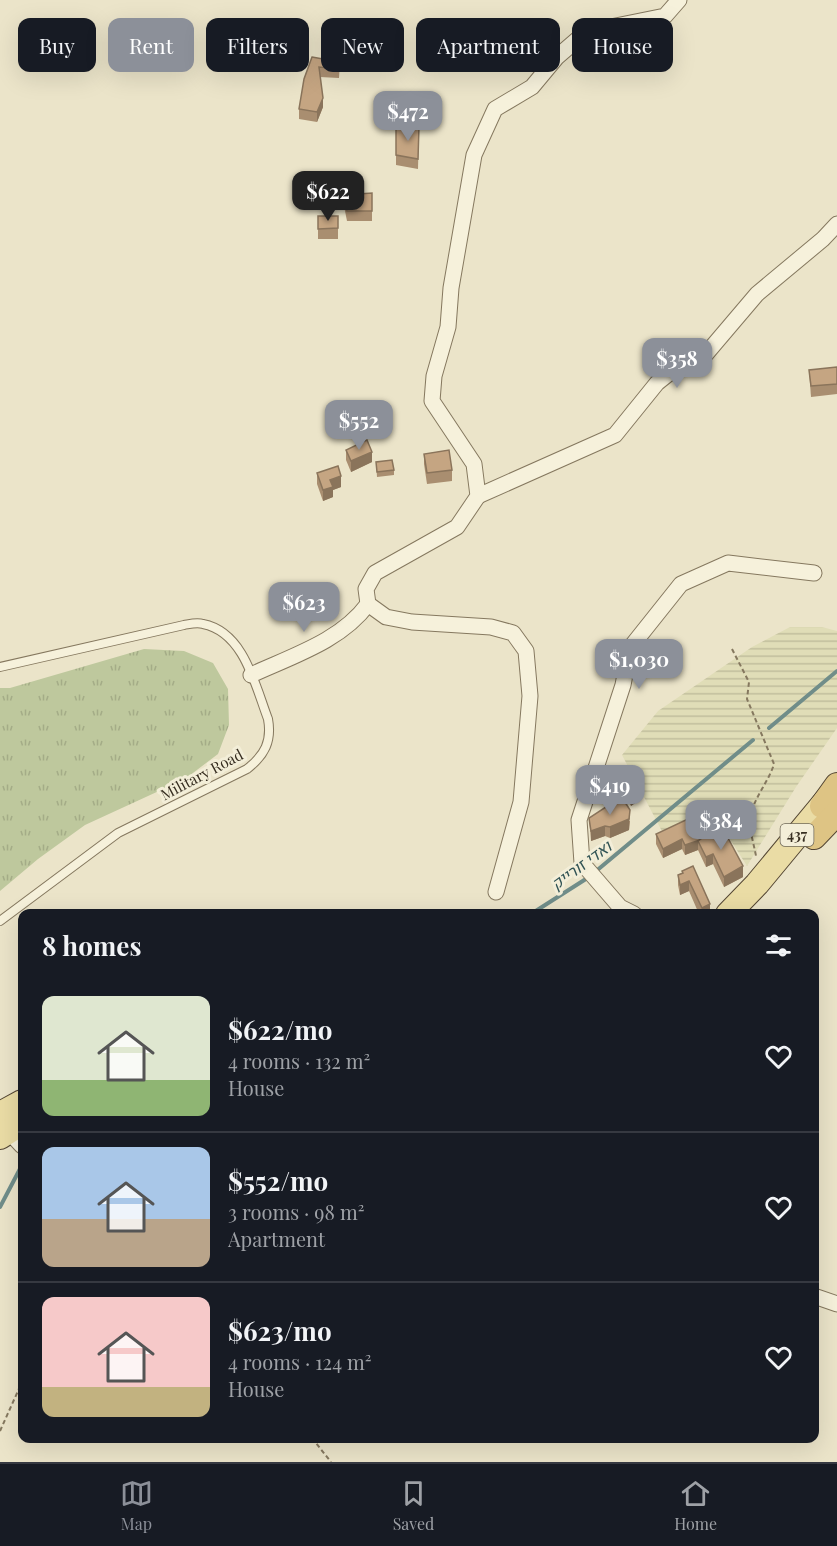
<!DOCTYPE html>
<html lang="en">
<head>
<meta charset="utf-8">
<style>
  body { margin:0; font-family:"Playfair Display",Heebo,serif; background:#242831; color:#f1f3f6; height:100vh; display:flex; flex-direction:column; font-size:22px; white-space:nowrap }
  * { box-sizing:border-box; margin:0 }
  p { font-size:20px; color:#9ea1a6 }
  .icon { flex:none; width:33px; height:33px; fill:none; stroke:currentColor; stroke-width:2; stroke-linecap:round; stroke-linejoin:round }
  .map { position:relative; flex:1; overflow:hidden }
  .details { position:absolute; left:18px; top:909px; width:801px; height:534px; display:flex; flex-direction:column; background:#171b24; border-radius:12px; box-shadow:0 6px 24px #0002 }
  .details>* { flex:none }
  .guide { position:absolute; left:18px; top:18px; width:801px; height:54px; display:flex; gap:12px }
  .price { position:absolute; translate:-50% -51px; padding:0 14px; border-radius:12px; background:#8c9099; color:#fff; font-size:20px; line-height:39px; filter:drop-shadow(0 2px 3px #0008) }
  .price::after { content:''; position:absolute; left:50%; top:36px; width:18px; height:14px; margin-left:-9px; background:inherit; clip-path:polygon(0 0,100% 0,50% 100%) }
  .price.on { background:#222; color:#fff }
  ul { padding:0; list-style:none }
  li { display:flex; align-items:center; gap:18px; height:150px; padding:0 24px }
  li+li { border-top:2px solid #363941 }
  li span { display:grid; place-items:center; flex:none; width:168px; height:120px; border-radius:12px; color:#555 }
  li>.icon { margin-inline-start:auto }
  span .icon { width:72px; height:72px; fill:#fffc; stroke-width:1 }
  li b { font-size:26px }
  h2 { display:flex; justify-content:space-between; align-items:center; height:72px; padding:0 24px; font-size:26px }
  .tag { padding:0 21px; border-radius:12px; background:#171b24; box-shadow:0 6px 24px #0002; font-size:21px; line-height:54px }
  .tag.on { background:#8c9099; color:#fff }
  .tabs { display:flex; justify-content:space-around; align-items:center; height:84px; border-top:2px solid #363941; background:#171b24; font-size:16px; color:#9ea1a6 }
  .tabs a { display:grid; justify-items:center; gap:3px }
  .tabs .on { color:#8c9099 }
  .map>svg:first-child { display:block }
  .farmland { fill:url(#farmland-rules) }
  .grass { fill:url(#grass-tufts) }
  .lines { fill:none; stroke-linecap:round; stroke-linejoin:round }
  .stream { stroke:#708d89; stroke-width:4 }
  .service-casing { stroke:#85785f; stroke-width:10 }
  .minor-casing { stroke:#85785f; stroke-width:17 }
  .primary-casing { stroke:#544633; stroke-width:26 }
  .trunk-casing { stroke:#544633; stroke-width:26 }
  .path { stroke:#85785f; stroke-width:2; stroke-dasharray:4.5 3; stroke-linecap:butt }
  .service { stroke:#f6f1db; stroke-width:8 }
  .minor { stroke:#f6f1db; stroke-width:15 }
  .primary { stroke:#eadca5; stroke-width:24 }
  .trunk { stroke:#dec484; stroke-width:24 }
  .wall { fill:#a98e70 }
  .shaded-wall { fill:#8a745b }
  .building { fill:#c5a582; stroke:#8a745b; stroke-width:1.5 }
  .labels { text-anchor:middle; stroke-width:6; stroke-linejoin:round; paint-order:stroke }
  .shield { fill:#f3eed8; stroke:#6f6858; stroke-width:1.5 }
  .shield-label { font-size:14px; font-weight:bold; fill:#372e21 }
  .street-label { font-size:15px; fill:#372e21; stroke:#f3eed8 }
  .water-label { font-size:16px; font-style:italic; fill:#325455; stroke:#f3eed8 }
</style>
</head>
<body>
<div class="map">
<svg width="837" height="1462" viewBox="0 0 837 1462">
  <defs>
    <pattern id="farmland-rules" width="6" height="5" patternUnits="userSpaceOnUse" patternTransform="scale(1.5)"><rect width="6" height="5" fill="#e0ddb7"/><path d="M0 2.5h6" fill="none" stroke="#c1be9d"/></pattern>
    <pattern id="grass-tufts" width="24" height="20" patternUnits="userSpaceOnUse" patternTransform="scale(1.5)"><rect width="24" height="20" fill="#bec89d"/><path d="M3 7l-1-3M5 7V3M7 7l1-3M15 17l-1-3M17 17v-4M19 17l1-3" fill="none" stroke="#a4ac87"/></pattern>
  </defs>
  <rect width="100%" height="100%" fill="#ebe4c9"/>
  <path class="farmland" d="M 790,627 L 822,627 L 837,631 L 837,728 L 796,787 L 747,866 L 724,830 L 701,846 L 665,837 L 622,755 L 658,711 L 752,647 Z"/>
  <path class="grass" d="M 144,649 L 184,651 L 213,663 L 228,689 L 229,725 L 218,754 L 185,779 L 85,825 L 38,859 L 0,891 L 0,688 L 10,688 Z"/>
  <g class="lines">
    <g class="stream">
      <path d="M 769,728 L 837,671"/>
      <path d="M 595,872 L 753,740"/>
      <path d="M 531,914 L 589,877"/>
      <path d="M 0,1207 L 22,1165"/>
    </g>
    <defs>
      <path id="service" d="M 0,667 L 184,625 C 190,624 197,622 203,624 C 244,632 255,685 268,719 C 272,741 265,755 247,769 L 118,833 L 0,921"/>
      <g id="minor">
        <path d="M 478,496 L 615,435 L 657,383 L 672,371 L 687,366 L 706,354 L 757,294 L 823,239 L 837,224"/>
        <path d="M 251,675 C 292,656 341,641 368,604"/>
        <path d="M 496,892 L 521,802 L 530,696 L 526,651 L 513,633 L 491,627 L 412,622 L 386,617 L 368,604 L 366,589 L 375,573 L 457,527 L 478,496 L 474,464 L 432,401 L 434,376 L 448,327 L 451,288 L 474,155 L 495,109 L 532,87 L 557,57 L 586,32 L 665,16 L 679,0"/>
        <path d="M 634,914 L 620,907 L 582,863 L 579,820 L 623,685 L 630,648 L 681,584 L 728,563 L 814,573"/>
        <path d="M 8,1131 L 22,1146"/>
        <path d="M 814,1296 L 837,1304"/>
      </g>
      <g id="primary">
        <path d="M 728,914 L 757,884 L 834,791"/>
        <path d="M 0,1114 L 22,1102"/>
        <path d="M 0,1137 L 22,1123"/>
      </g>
      <g id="trunk">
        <path d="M 822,806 L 837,785"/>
        <path d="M 814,837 L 837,813"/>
      </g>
    </defs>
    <use href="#service" class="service-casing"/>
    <use href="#minor" class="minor-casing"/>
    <use href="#primary" class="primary-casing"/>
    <use href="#trunk" class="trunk-casing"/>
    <g class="path">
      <path d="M 732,649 L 749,682 L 747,699 L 774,764 C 768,784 751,800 750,822 C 750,832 754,845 756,856"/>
      <path d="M 0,1431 L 22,1382"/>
      <path d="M 312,1438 L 331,1462"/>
    </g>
    <use href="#service" class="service"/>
    <use href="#minor" class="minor"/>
    <use href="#primary" class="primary"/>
    <use href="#trunk" class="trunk"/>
  </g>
  <g class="wall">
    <path d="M 312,57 L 340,62 L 339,78 L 320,77 L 323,107 L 317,122 L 299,119 L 299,109 Z"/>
    <path d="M 419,126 L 418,169 L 396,165 L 396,127 Z"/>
    <path d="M 372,193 L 372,221 L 347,221 L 344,206 L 344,195 Z"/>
    <rect x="318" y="216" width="20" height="23"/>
    <path d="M 837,367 L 837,394 L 811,397 L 809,370 Z"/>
    <path d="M 334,414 L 353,414 L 353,435 L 335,435 Z"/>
    <path d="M 346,450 L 372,462 L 351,472 L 346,460 Z"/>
    <path d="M 424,454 L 452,470 L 452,481 L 427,484 L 424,464 Z"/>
    <path d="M 376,462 L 394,470 L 394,475 L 377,477 Z"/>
    <path d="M 317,473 L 341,487 L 333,490 L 333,497 L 323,501 L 317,484 Z"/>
    <path d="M 618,774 L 642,798 L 631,806 L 618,784 Z"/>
    <path d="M 589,818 L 630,821 L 629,830 L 610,838 L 605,836 L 591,841 Z"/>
    <path d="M 656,834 L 700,839 L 743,877 L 724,887 L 713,864 L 706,867 L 698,850 L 685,855 L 682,849 L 663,858 L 656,844 Z"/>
    <path d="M 682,871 L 710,914 L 699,914 L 689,891 L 680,895 L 678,885 L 678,875 L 682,873 Z"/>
  </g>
  <g class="shaded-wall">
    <path d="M 323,98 L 323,107 L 317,122 L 317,112 Z"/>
    <path d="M 372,452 L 372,462 L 351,472 L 351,461 Z"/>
    <path d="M 341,476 L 341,487 L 333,490 L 333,497 L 323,501 L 323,490 L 330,480 Z"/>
    <path d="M 642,788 L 642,798 L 631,806 L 631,795 Z"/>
    <path d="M 630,810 L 629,830 L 610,838 L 610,827 Z"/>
    <path d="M 605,826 L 605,836 L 591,841 L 591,831 Z"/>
    <path d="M 682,839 L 682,849 L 663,858 L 663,849 Z"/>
    <path d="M 700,840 L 698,841 L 698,850 L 685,855 L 685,845 Z"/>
    <path d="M 713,854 L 713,864 L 706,867 L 706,857 Z"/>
    <path d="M 743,866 L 743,877 L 724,887 L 724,877 Z"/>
    <path d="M 689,881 L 689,891 L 680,895 L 680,885 Z"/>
    <path d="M 710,904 L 710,914 L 702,914 L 702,908 Z"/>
  </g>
  <g class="building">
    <path d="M 312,57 L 340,62 L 339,69 L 319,67 L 323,98 L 317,112 L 299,109 L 304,79 Z"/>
    <path d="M 419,126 L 418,159 L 396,155 L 396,127 Z"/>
    <path d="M 372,193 L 372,211 L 347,211 L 344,195 Z"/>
    <path d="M 318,216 L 338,216 L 338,228 L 318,229 Z"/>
    <path d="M 837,367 L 837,384 L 811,386 L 809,370 Z"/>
    <path d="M 334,414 L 353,414 L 353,424 L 335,424 Z"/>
    <path d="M 367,440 L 372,452 L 351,461 L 346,450 Z"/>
    <path d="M 449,450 L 452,470 L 427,473 L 424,454 Z"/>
    <path d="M 392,460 L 394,470 L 377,472 L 376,462 Z"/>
    <path d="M 338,466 L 341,476 L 330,480 L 333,487 L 323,490 L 317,473 Z"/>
    <path d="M 629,767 L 642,788 L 631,795 L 618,774 Z"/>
    <path d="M 623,799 L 630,810 L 629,819 L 610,827 L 605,826 L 591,831 L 589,818 L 612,803 Z"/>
    <path d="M 690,818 L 700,840 L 685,845 L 682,839 L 663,849 L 656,834 Z"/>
    <path d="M 721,825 L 743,866 L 724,877 L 713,854 L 706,857 L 698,841 Z"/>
    <path d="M 693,866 L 710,904 L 702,908 L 689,881 L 680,885 L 678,875 L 683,873 L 682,871 Z"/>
  </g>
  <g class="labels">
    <rect class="shield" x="780.5" y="824" width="33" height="22" rx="4.5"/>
    <g class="shield-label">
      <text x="797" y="840">437</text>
    </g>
    <g class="street-label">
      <text transform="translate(202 775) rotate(-28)" y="5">Military Road</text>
    </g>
    <g class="water-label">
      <text transform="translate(581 865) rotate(-36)" y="6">ואדי זורייק</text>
    </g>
  </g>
</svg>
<b class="price" style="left:408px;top:142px">$472</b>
<b class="price on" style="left:328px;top:222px">$622</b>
<b class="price" style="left:677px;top:389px">$358</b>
<b class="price" style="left:359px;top:451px">$552</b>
<b class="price" style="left:304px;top:633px">$623</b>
<b class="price" style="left:639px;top:690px">$1,030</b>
<b class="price" style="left:610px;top:816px">$419</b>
<b class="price" style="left:721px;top:851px">$384</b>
<div class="guide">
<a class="tag">Buy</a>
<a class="tag on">Rent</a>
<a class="tag">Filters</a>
<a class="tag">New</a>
<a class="tag">Apartment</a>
<a class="tag">House</a>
</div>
<section class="details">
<h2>8 homes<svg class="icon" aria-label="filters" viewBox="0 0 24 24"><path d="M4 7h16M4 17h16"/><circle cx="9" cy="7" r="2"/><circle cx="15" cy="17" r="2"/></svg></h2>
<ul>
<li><span style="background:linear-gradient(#dfe7d0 70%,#8fb573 0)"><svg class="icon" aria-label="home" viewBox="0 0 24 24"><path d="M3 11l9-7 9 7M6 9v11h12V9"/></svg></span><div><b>$622/mo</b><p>4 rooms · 132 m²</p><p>House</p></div><svg class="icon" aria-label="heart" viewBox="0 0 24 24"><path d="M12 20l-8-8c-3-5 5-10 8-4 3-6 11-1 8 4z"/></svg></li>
<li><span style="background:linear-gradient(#a9c7e8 60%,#b9a48a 0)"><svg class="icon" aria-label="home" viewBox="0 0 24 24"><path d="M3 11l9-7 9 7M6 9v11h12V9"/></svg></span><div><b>$552/mo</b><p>3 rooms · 98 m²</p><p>Apartment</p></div><svg class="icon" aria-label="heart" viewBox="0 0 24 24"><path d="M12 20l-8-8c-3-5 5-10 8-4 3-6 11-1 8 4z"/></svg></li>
<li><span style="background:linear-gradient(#f6c9c9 75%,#c2b280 0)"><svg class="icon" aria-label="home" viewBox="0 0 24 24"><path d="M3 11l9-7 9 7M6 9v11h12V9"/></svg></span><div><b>$623/mo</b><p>4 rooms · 124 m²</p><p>House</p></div><svg class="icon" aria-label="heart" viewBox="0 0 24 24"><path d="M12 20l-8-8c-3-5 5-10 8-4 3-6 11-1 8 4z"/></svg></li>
</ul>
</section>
</div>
<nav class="tabs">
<a class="on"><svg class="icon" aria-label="map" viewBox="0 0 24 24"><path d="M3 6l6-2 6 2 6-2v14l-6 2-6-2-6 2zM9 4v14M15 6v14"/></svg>Map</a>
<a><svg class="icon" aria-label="saved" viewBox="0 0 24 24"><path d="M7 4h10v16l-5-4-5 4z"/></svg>Saved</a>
<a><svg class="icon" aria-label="home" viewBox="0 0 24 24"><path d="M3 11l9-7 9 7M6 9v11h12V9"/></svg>Home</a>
</nav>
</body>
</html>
